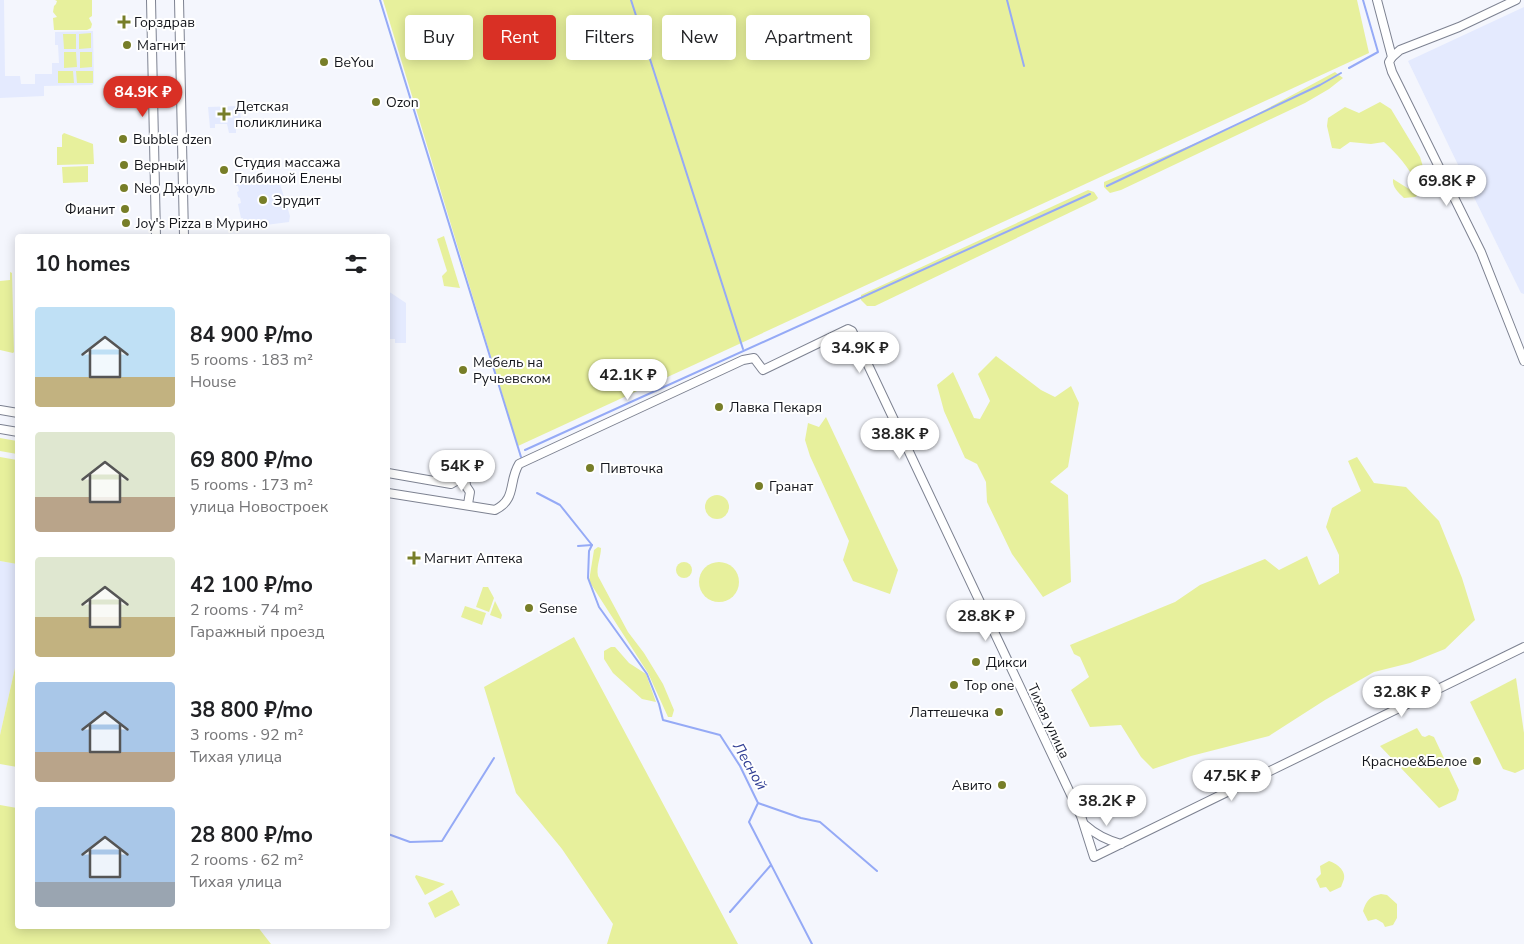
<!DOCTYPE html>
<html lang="en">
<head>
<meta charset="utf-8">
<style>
  body { margin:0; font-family:"Nunito Sans",sans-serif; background:#f2f2f2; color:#202124; height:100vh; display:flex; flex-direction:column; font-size:19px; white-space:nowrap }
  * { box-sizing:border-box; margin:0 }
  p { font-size:16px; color:#757577 }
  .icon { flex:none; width:28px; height:28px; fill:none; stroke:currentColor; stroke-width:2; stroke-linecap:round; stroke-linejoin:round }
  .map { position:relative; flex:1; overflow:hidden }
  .panel { position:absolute; left:15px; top:234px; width:375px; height:695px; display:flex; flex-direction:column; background:#fff; border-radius:5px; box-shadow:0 2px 12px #0003 }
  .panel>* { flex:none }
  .top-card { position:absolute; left:405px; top:15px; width:475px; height:45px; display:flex; gap:10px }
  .price { position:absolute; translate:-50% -42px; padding:0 11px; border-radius:18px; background:#fff; color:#222; font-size:16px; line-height:32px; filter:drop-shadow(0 1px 2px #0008) }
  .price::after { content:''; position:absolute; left:50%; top:30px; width:15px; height:11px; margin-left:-8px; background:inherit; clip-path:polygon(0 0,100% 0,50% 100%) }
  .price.current { background:#d93025; color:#fff }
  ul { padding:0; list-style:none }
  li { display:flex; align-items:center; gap:15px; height:125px; padding:0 20px }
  li span { display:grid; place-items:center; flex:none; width:140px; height:100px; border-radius:5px; color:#555 }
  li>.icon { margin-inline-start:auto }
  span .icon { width:60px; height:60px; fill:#fffc; stroke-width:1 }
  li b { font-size:21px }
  h2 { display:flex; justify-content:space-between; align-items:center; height:60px; padding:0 20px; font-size:21px }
  .chip { padding:0 18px; border-radius:5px; background:#fff; box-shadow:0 2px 12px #0003; font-size:18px; line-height:45px }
  .chip.current { background:#d93025; color:#fff }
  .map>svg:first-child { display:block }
  .built { fill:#e4eafe }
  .green { fill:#e7f09c }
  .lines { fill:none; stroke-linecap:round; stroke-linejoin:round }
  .stream { stroke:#95aaf6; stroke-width:2 }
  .minor-casing { stroke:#7d8291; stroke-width:10 }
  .minor { stroke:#fff; stroke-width:8 }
  .poi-dot { fill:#777e28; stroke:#fff; stroke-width:2 }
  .labels { text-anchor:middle; stroke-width:4; stroke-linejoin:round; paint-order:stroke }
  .poi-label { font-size:14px; fill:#14161c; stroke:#fff; text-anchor:start }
  .street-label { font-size:14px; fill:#14161c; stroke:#fff }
  .water-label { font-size:15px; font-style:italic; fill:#303e94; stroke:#fff }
</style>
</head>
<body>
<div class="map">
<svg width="1524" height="944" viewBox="0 0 1524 944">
  <rect width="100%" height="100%" fill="#f4f6fd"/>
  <g class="built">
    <path d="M 0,0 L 4,0 L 5,76 L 20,76 L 21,84 L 35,84 L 35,74 L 52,74 L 52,63 L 59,63 L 58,45 L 55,45 L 55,32 L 93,31 L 94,83 L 92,85 L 44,86 L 44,96 L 0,98 Z"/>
    <path d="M 1524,7 L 1524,294 L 1521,293 L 1464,177 L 1468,175 L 1461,171 L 1408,61 Z"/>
    <path d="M 240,106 L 241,122 L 236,122 L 236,133 L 229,133 L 227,124 L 215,124 L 215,128 L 210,128 L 208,107 Z"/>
    <path d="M 276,178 L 279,181 L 290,216 L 289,222 L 242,228 L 241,224 L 244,223 L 243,218 L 241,218 L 238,204 L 241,203 L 240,198 L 238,197 L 237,192 L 239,191 L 238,186 L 236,186 L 236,184 Z"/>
    <path d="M 388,291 L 406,303 L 406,343 L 395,343 L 395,339 L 388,339 Z"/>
    <path d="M 0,561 L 18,564 L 17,659 L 0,735 Z"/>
  </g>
  <g class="green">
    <path d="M 55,0 L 92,0 L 92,16 L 89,18 L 92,24 L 91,28 L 87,30 L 54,30 L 53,18 L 57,17 L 53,12 L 54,6 L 56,4 L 57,1 Z"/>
    <path d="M 383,0 L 1357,0 L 1369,53 L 518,446 Z"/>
    <path d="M 91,33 L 91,48 L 79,49 L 79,34 Z"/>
    <path d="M 63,34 L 76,34 L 76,49 L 64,49 Z"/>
    <path d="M 64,52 L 76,52 L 77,67 L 64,68 Z"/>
    <path d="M 80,52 L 92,52 L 92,67 L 80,68 Z"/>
    <path d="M 58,71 L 73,71 L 74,83 L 58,83 Z"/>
    <path d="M 76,71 L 93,71 L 93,83 L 77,83 Z"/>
    <path d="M 1335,72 L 1343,78 L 1329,89 L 1305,103 L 1121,190 L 1110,193 L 1104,187 L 1104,182 L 1229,129 Z"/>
    <path d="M 1380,102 L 1391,109 L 1420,157 L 1430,189 L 1415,197 L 1404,198 C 1398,192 1392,187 1393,179 L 1409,189 L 1416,183 C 1409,167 1397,154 1384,142 L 1371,144 L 1350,142 L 1340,149 L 1332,148 L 1327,126 L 1328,118 L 1345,107 L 1359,113 Z"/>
    <path d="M 64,133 L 93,144 L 94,164 L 57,165 L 57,147 L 62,147 L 62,135 Z"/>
    <path d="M 88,166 L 88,182 L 63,183 L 62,167 Z"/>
    <path d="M 1088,190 L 1094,192 L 1098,198 L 1096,200 L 875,306 L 867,306 L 861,300 L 861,295 Z"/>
    <path d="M 444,236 L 460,288 L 444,286 L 442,276 L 447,271 L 437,239 Z"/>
    <path d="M 10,272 L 12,273 L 14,352 L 13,353 L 0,350 L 0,281 L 10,280 Z"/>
    <path d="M 996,356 L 1041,390 L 1055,397 L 1071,386 L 1079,403 L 1068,467 L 1050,482 L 1068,495 L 1071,582 L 1043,597 L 1012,554 L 987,502 L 986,482 L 977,464 L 965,458 L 944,411 L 937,385 L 953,372 L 974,418 L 980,419 L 990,401 L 978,374 Z"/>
    <path d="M 826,417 L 898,570 L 890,594 L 853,581 L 843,560 L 849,541 L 810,456 L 805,440 L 808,423 L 819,427 Z"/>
    <path d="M 0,438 L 17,441 L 17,454 L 0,451 Z"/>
    <path d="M 0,457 L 17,460 L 17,564 L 0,561 Z"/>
    <path d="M 1357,457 L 1374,483 L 1406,487 L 1439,521 L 1462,578 L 1475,620 L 1445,649 L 1410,663 L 1374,672 L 1325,700 L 1269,736 L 1191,756 L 1153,769 L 1141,757 L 1121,725 L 1090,727 L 1071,690 L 1089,677 L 1080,657 L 1074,654 L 1070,645 L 1175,602 L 1200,585 L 1265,559 L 1279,570 L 1307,556 L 1319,585 L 1339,573 L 1339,555 L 1326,527 L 1332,508 L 1361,491 L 1348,461 Z"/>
    <circle cx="717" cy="507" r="12"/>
    <path d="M 598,547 L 601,548 C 601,557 596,566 598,576 L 628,632 L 644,653 L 663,684 L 674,710 L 672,717 L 668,717 L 648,673 L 589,581 L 594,550 Z"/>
    <circle cx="684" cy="570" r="8"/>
    <circle cx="719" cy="582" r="20"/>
    <path d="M 483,587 L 488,587 L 494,598 L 489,612 L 476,607 Z"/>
    <path d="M 495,601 L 502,615 L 501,619 L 490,615 Z"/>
    <path d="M 465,606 L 486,613 L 482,625 L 461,617 Z"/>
    <path d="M 574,637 L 738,944 L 607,944 L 613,924 L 562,849 L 516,793 L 484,687 Z"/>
    <path d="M 611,647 L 615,647 L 629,663 L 646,674 L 656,702 L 642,699 L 613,673 L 604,659 L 604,651 Z"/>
    <path d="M 17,659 L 18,767 L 17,767 L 0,764 L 0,735 Z"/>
    <path d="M 1516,678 L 1524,733 L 1524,769 L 1515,773 L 1503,769 L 1470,702 Z"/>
    <path d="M 1417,728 L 1422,736 L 1425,737 L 1429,735 L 1434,737 L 1459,790 L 1456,800 L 1439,808 L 1380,746 Z"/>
    <path d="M 0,805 L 17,808 L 18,926 L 257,926 L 271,944 L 0,944 Z"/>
    <path d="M 1329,861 C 1336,863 1346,870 1344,879 C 1343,882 1342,884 1341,887 L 1330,892 L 1326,887 L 1320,888 L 1316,879 L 1321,874 L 1320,866 Z"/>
    <path d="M 416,875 L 445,884 L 425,895 L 415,877 Z"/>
    <path d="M 452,890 L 460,905 L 435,918 L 428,903 Z"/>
    <path d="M 1381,894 L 1387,895 L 1397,904 L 1397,918 L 1393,925 L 1385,927 L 1383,923 L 1376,919 L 1368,921 L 1363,911 C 1366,901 1370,896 1381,894 Z"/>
  </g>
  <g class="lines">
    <g class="stream">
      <path d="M 380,0 L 521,457"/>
      <path d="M 631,0 L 743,349"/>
      <path d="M 1007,0 L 1024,66"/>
      <path d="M 1349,68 L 1378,52 L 1363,0"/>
      <path d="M 1107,186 L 1320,85 L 1341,73"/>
      <path d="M 525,450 C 713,363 902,279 1090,194"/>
      <path d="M 537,493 L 560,505 L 592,545 L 589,551 L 588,578 L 599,607 L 647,674 L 659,704 L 663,720 L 720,735 L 740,766 L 758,803 L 801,818 L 820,822 L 877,871"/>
      <path d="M 578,546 L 592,545"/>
      <path d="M 758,803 L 749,822 L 812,944"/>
      <path d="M 388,834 L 410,842 L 442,841 L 494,758"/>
      <path d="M 730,912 L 771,865"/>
    </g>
    <defs>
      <g id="minor">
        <path d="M 151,0 L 156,236"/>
        <path d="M 179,0 L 184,236"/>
        <path d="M 1377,0 L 1392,57 L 1389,62 L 1392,72 L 1481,252 L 1524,361"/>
        <path d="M 1392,57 L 1400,50 L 1459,27 L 1516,0"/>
        <path d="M 0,410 L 18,413"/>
        <path d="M 0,429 L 18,432"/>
        <path d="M 388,473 L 451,484 L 465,476 L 466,486 L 470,492 L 468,504"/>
        <path d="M 388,493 L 495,510 C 517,499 508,482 519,464 L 743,360 L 754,358 L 763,370 L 848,329 L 852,331 L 1081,816 L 1094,857 L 1524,647"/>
        <path d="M 1085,825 C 1096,835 1106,840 1121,844"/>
      </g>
    </defs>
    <use href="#minor" class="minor-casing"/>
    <use href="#minor" class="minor"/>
  </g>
  <g class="poi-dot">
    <path d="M121.5 14.5h5v5h5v5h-5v5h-5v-5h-5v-5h5z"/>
    <circle cx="127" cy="45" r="5"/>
    <circle cx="324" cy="62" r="5"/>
    <circle cx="376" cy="102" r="5"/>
    <path d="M221.5 106.5h5v5h5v5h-5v5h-5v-5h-5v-5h5z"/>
    <circle cx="123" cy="139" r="5"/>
    <circle cx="124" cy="165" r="5"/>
    <circle cx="224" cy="170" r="5"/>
    <circle cx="124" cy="188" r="5"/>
    <circle cx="263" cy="200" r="5"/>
    <circle cx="125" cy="209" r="5"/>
    <circle cx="126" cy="223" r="5"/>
    <circle cx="463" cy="370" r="5"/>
    <circle cx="719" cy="407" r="5"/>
    <circle cx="590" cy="468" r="5"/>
    <circle cx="759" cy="486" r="5"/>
    <path d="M411.5 550.5h5v5h5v5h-5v5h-5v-5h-5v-5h5z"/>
    <circle cx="529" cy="608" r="5"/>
    <circle cx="976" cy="662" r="5"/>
    <circle cx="954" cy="685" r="5"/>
    <circle cx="999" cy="712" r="5"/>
    <circle cx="1477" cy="761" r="5"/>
    <circle cx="1002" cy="785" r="5"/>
  </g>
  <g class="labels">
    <g class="poi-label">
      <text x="134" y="27">Горздрав</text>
      <text x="137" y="50">Магнит</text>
      <text x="334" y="67">BeYou</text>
      <text x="386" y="107">Ozon</text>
      <text x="235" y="111">Детская<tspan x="235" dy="16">поликлиника</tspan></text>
      <text x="133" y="144">Bubble dzen</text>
      <text x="234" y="167">Студия массажа<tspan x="234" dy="16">Глибиной Елены</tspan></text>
      <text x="134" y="170">Верный</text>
      <text x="134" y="193">Neo Джоуль</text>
      <text x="273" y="205">Эрудит</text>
      <text x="115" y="214" text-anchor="end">Фианит</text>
      <text x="136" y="228">Joy's Pizza в Мурино</text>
      <text x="473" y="367">Мебель на<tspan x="473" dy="16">Ручьевском</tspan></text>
      <text x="729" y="412">Лавка Пекаря</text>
      <text x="600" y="473">Пивточка</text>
      <text x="769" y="491">Гранат</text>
      <text x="424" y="563">Магнит Аптека</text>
      <text x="539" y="613">Sense</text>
      <text x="986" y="667">Дикси</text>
      <text x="964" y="690">Top one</text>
      <text x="989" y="717" text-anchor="end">Латтешечка</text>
      <text x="1467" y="766" text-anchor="end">Красное&amp;Белое</text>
      <text x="992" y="790" text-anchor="end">Авито</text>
    </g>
    <g class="street-label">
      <text transform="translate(1049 721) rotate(65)" y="5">Тихая улица</text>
    </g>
    <g class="water-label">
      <text transform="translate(750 766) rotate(60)" y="5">Лесной</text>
    </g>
  </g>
</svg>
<b class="price current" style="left:143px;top:118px">84.9K ₽</b>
<b class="price" style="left:1447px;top:207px">69.8K ₽</b>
<b class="price" style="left:860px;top:374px">34.9K ₽</b>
<b class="price" style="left:628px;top:401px">42.1K ₽</b>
<b class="price" style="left:900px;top:460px">38.8K ₽</b>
<b class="price" style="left:462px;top:492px">54K ₽</b>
<b class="price" style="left:986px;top:642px">28.8K ₽</b>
<b class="price" style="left:1402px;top:718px">32.8K ₽</b>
<b class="price" style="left:1232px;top:802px">47.5K ₽</b>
<b class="price" style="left:1107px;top:827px">38.2K ₽</b>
<div class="top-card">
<a class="chip">Buy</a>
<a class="chip current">Rent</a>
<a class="chip">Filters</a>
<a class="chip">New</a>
<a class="chip">Apartment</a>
</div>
<section class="panel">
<h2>10 homes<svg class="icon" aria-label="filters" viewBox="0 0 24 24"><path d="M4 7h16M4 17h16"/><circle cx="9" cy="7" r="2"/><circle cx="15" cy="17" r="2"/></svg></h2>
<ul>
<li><span style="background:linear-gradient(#bfe0f5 70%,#c2b280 0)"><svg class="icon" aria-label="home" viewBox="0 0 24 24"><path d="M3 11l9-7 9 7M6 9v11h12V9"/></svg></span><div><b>84 900 ₽/mo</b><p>5 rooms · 183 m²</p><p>House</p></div></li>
<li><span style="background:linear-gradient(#dfe7d0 65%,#b9a48a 0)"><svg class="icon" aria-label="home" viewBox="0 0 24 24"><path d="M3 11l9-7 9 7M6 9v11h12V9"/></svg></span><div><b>69 800 ₽/mo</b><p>5 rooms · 173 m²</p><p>улица Новостроек</p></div></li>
<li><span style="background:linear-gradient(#dfe7d0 60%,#c2b280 0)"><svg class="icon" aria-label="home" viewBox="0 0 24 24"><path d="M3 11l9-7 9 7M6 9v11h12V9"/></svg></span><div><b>42 100 ₽/mo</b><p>2 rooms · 74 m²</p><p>Гаражный проезд</p></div></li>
<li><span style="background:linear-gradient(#a9c7e8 70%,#b9a48a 0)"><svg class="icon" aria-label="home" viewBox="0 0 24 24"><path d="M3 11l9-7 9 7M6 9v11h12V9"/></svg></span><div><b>38 800 ₽/mo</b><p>3 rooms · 92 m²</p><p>Тихая улица</p></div></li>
<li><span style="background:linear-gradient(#a9c7e8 75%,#9aa5b1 0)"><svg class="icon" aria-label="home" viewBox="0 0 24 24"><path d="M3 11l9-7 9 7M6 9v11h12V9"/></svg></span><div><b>28 800 ₽/mo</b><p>2 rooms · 62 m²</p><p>Тихая улица</p></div></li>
</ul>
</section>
</div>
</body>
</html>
